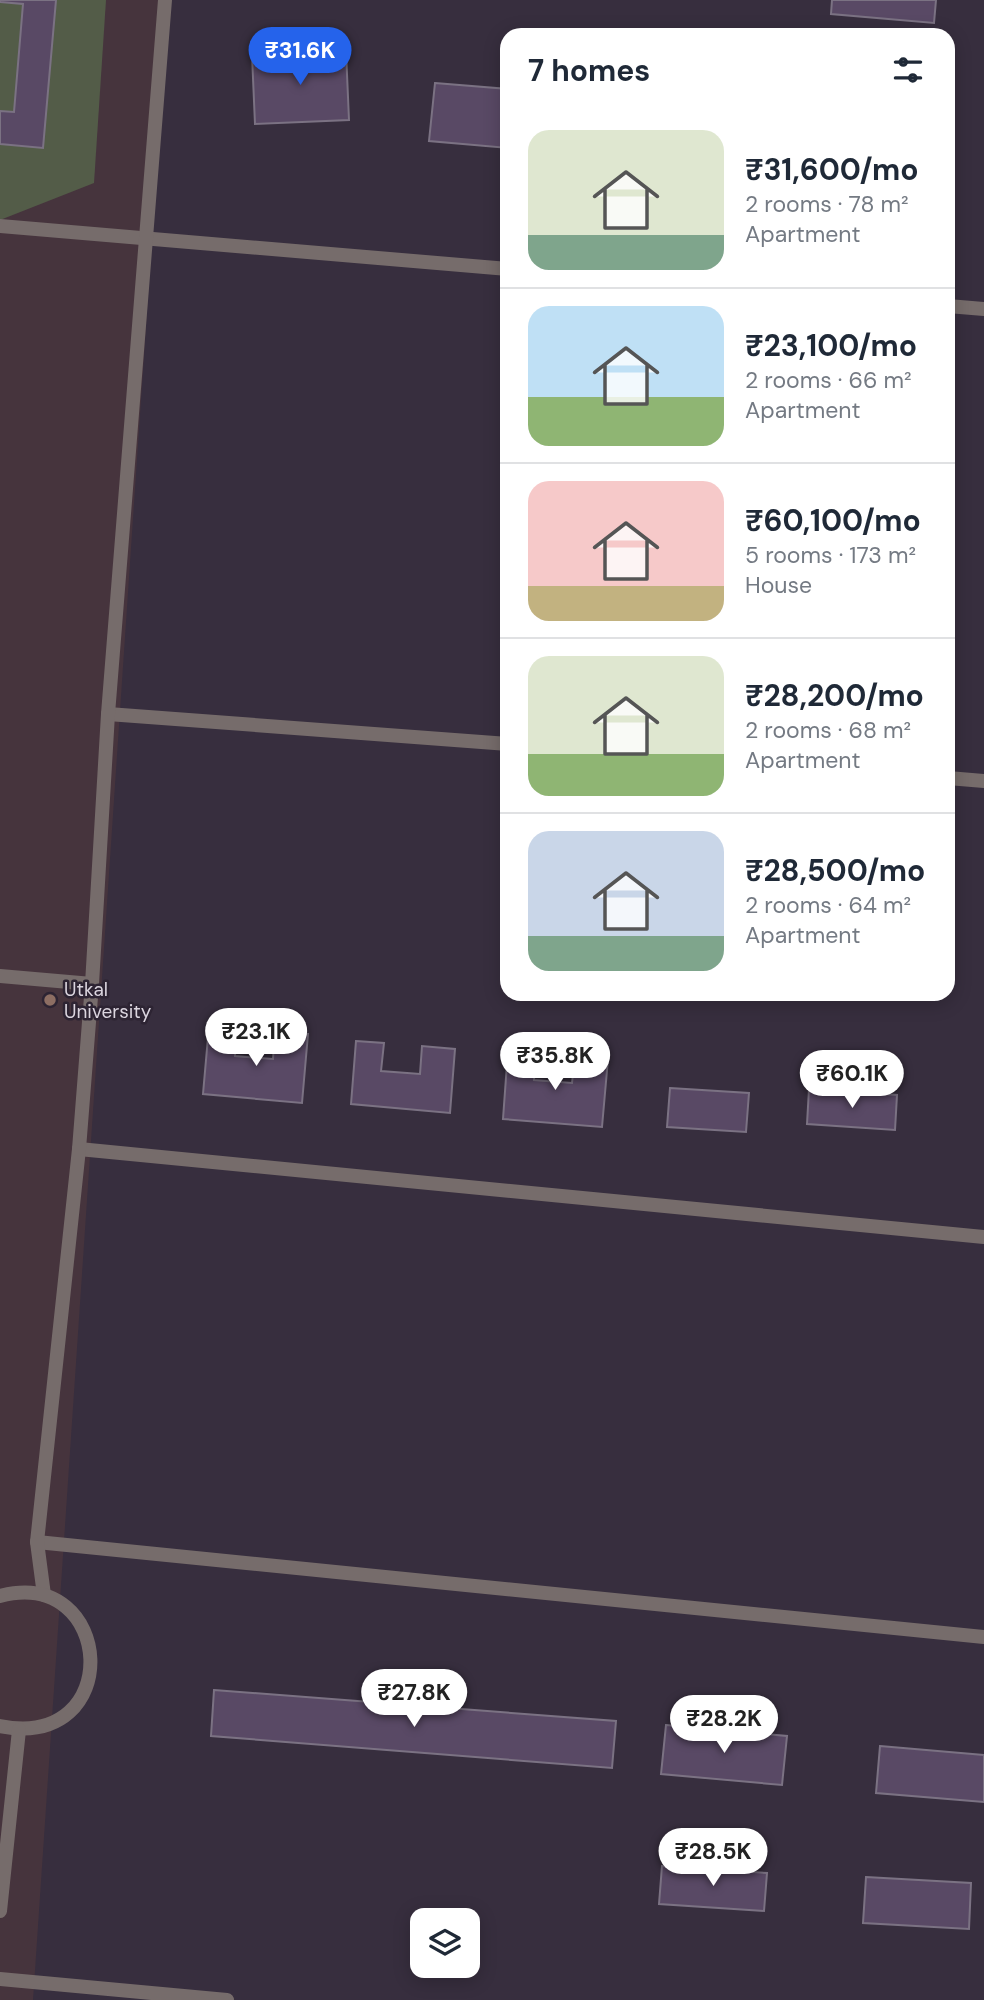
<!DOCTYPE html>
<html lang="en">
<head>
<meta charset="utf-8">
<style>
  body { margin:0; font-family:"DM Sans",sans-serif; background:#f2f2f3; color:#1f2937; height:100vh; display:flex; flex-direction:column; font-size:26px; white-space:nowrap }
  * { box-sizing:border-box; margin:0 }
  p { font-size:23px; color:#747a83 }
  .icon { flex:none; width:38px; height:38px; fill:none; stroke:currentColor; stroke-width:2; stroke-linecap:round; stroke-linejoin:round }
  .map { position:relative; flex:1; overflow:hidden }
  .panel { position:absolute; left:500px; top:28px; width:455px; height:973px; display:flex; flex-direction:column; background:#fff; border-radius:21px; box-shadow:0 4px 18px #0003 }
  .panel>* { flex:none }
  .buttons { position:absolute; left:410px; top:1908px; display:grid; gap:14px }
  .buttons a { display:grid; place-items:center; width:70px; height:70px; border-radius:14px; background:#fff; box-shadow:0 4px 18px #0003; font-size:35px }
  .price { position:absolute; translate:-50% -60px; padding:0 16px; border-radius:24px; background:#fff; color:#222; font-size:23px; line-height:46px; filter:drop-shadow(0 2px 4px #0008) }
  .price::after { content:''; position:absolute; left:50%; top:42px; width:21px; height:16px; margin-left:-10px; background:inherit; clip-path:polygon(0 0,100% 0,50% 100%) }
  .price.on { background:#2563eb; color:#fff }
  ul { padding:0; list-style:none }
  li { display:flex; align-items:center; gap:21px; height:175px; padding:0 28px }
  li+li { border-top:2px solid #e0e1e3 }
  li span { display:grid; place-items:center; flex:none; width:196px; height:140px; border-radius:21px; color:#555 }
  li>.icon { margin-inline-start:auto }
  span .icon { width:84px; height:84px; fill:#fffc; stroke-width:1 }
  li b { font-size:30px }
  h2 { display:flex; justify-content:space-between; align-items:center; height:84px; padding:0 28px; font-size:30px }
  .map>svg:first-child { display:block }
  .education { fill:#46343d }
  .green { fill:#535c48 }
  .building { fill:#594965; stroke:#7b7283; stroke-width:2 }
  .lines { fill:none; stroke-linecap:round; stroke-linejoin:round }
  .lane { stroke:#766c6b; stroke-width:14 }
  .education-dot { fill:#8d6e63; stroke:#2d2433; stroke-width:2.5 }
  .labels { text-anchor:middle; stroke-width:5; stroke-linejoin:round; paint-order:stroke }
  .poi-label { font-size:19px; fill:#dbd5df; stroke:#2d2433; text-anchor:start }
</style>
</head>
<body>
<div class="map">
<svg width="984" height="2000" viewBox="0 0 984 2000">
  <rect width="100%" height="100%" fill="#372e3e"/>
  <path class="education" d="M 0,0 L 168,0 L 33,2000 L 0,2000 Z"/>
  <path class="green" d="M 0,0 L 106,0 L 94,183 L 0,220 Z"/>
  <g class="building">
    <path d="M 0,0 L 56,0 L 43,148 L 0,144 L 0,111 L 14,112 L 23,4 L 0,2 Z"/>
    <path d="M 832,0 L 936,0 L 934,23 L 831,14 Z"/>
    <path d="M 346,51 L 349,120 L 255,124 L 252,55 Z"/>
    <path d="M 435,83 L 508,89 L 508,148 L 429,141 Z"/>
    <path d="M 209,1026 L 237,1028 L 235,1056 L 273,1059 L 275,1031 L 308,1034 L 302,1103 L 203,1094 Z"/>
    <path d="M 356,1041 L 384,1043 L 381,1071 L 420,1074 L 422,1046 L 455,1049 L 450,1113 L 351,1104 Z"/>
    <path d="M 508,1050 L 536,1052 L 534,1080 L 572,1083 L 575,1056 L 608,1059 L 602,1127 L 503,1119 Z"/>
    <path d="M 670,1088 L 749,1093 L 746,1132 L 667,1127 Z"/>
    <path d="M 809,1089 L 897,1095 L 895,1130 L 807,1124 Z"/>
    <path d="M 214,1690 L 616,1721 L 612,1768 L 211,1736 Z"/>
    <path d="M 666,1725 L 787,1736 L 782,1785 L 661,1774 Z"/>
    <path d="M 880,1746 L 984,1755 L 984,1802 L 876,1793 Z"/>
    <path d="M 662,1866 L 767,1873 L 764,1911 L 659,1904 Z"/>
    <path d="M 866,1877 L 971,1883 L 969,1929 L 863,1923 Z"/>
  </g>
  <g class="lines">
    <g class="lane">
      <path d="M 0,226 L 508,269"/>
      <path d="M 948,306 L 984,309"/>
      <path d="M 108,714 L 508,744"/>
      <path d="M 948,778 L 984,781"/>
      <path d="M 0,976 L 92,984"/>
      <path d="M 79,1149 L 984,1237"/>
      <path d="M 37,1542 L 984,1637"/>
      <path d="M 44,1595 L 37,1542 L 79,1149 L 92,984 L 108,714 L 165,0"/>
      <path d="M 0,1596 C 115,1566 126,1751 0,1726"/>
      <path d="M 0,1911 L 19,1730"/>
      <path d="M 0,1979 L 227,2000"/>
    </g>
  </g>
  <circle class="education-dot" cx="50" cy="1000" r="7"/>
  <g class="labels">
    <g class="poi-label">
      <text x="64" y="996">Utkal<tspan x="64" dy="22">University</tspan></text>
    </g>
  </g>
</svg>
<div class="buttons">
<a><svg class="icon" aria-label="layers" viewBox="0 0 24 24"><path d="M12 4l9 5-9 5-9-5zM3 14l9 5 9-5"/></svg></a>
</div>
<b class="price on" style="left:300px;top:87px">₹31.6K</b>
<b class="price" style="left:256px;top:1068px">₹23.1K</b>
<b class="price" style="left:555px;top:1092px">₹35.8K</b>
<b class="price" style="left:852px;top:1110px">₹60.1K</b>
<b class="price" style="left:414px;top:1729px">₹27.8K</b>
<b class="price" style="left:724px;top:1755px">₹28.2K</b>
<b class="price" style="left:713px;top:1888px">₹28.5K</b>
<section class="panel">
<h2>7 homes<svg class="icon" aria-label="filters" viewBox="0 0 24 24"><path d="M4 7h16M4 17h16"/><circle cx="9" cy="7" r="2"/><circle cx="15" cy="17" r="2"/></svg></h2>
<ul>
<li><span style="background:linear-gradient(#dfe7d0 75%,#7fa58c 0)"><svg class="icon" aria-label="home" viewBox="0 0 24 24"><path d="M3 11l9-7 9 7M6 9v11h12V9"/></svg></span><div><b>₹31,600/mo</b><p>2 rooms · 78 m²</p><p>Apartment</p></div></li>
<li><span style="background:linear-gradient(#bfe0f5 65%,#8fb573 0)"><svg class="icon" aria-label="home" viewBox="0 0 24 24"><path d="M3 11l9-7 9 7M6 9v11h12V9"/></svg></span><div><b>₹23,100/mo</b><p>2 rooms · 66 m²</p><p>Apartment</p></div></li>
<li><span style="background:linear-gradient(#f6c9c9 75%,#c2b280 0)"><svg class="icon" aria-label="home" viewBox="0 0 24 24"><path d="M3 11l9-7 9 7M6 9v11h12V9"/></svg></span><div><b>₹60,100/mo</b><p>5 rooms · 173 m²</p><p>House</p></div></li>
<li><span style="background:linear-gradient(#dfe7d0 70%,#8fb573 0)"><svg class="icon" aria-label="home" viewBox="0 0 24 24"><path d="M3 11l9-7 9 7M6 9v11h12V9"/></svg></span><div><b>₹28,200/mo</b><p>2 rooms · 68 m²</p><p>Apartment</p></div></li>
<li><span style="background:linear-gradient(#c9d6e8 75%,#7fa58c 0)"><svg class="icon" aria-label="home" viewBox="0 0 24 24"><path d="M3 11l9-7 9 7M6 9v11h12V9"/></svg></span><div><b>₹28,500/mo</b><p>2 rooms · 64 m²</p><p>Apartment</p></div></li>
</ul>
</section>
</div>
</body>
</html>
